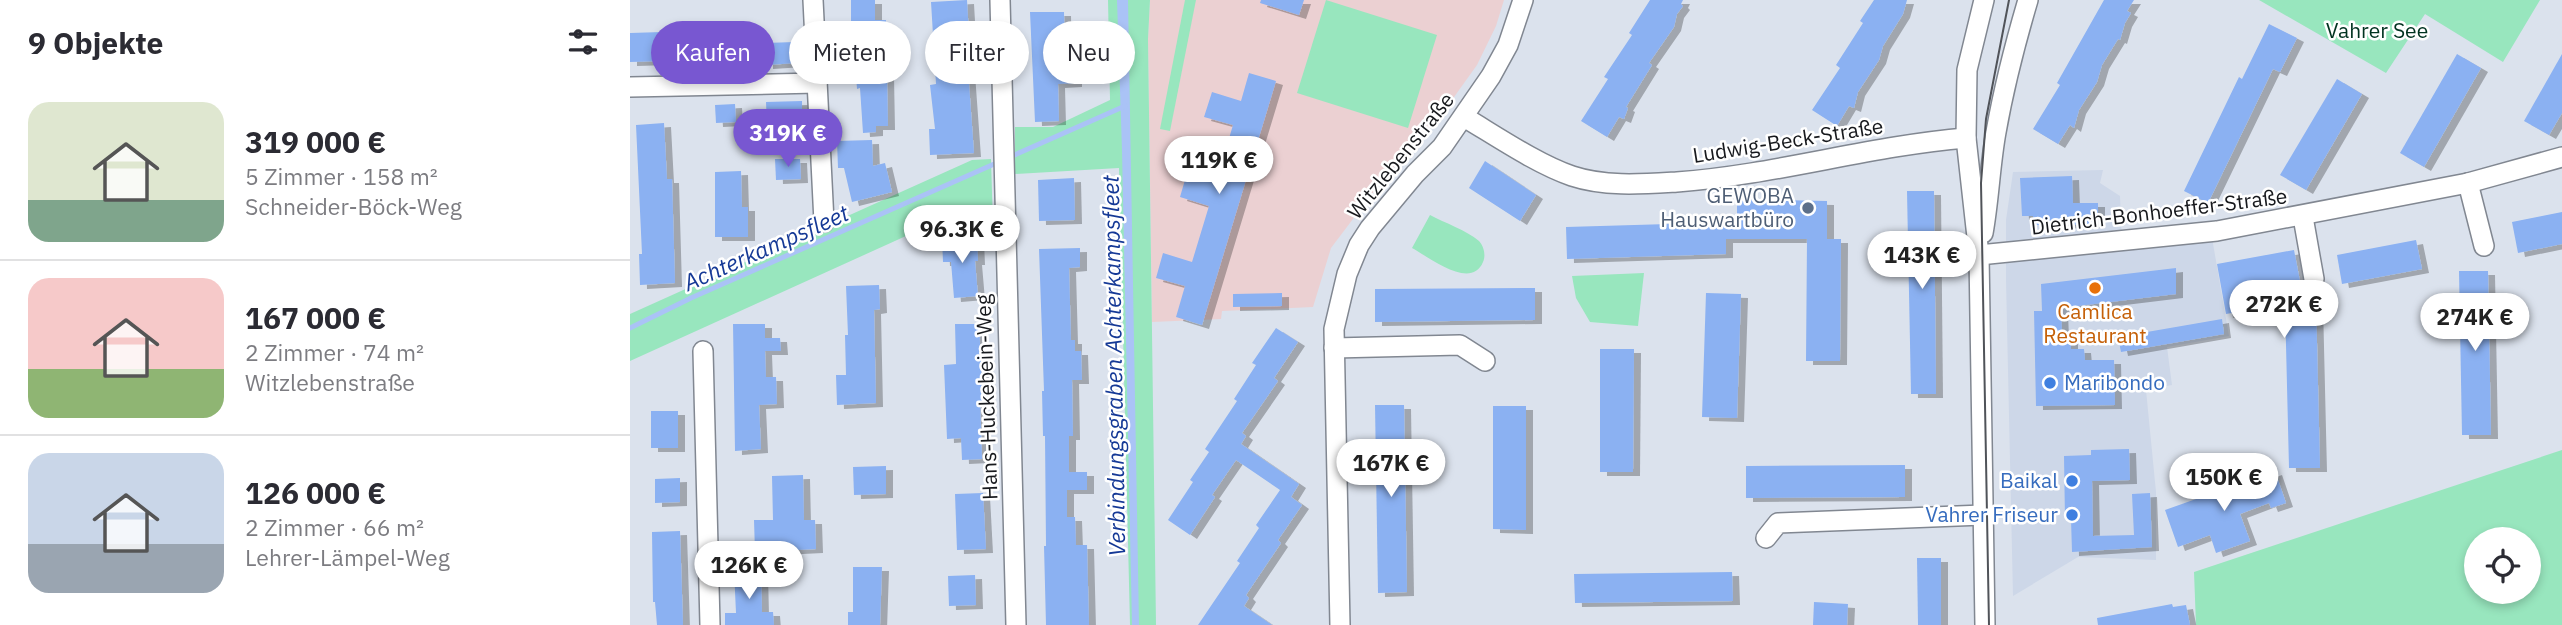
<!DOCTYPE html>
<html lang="de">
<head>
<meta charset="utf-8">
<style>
  body { margin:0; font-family:"IBM Plex Sans",sans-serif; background:#f7f7f7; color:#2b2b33; height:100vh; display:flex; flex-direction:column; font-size:26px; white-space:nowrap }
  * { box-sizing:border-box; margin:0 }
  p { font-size:23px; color:#7c7c81 }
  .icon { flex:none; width:38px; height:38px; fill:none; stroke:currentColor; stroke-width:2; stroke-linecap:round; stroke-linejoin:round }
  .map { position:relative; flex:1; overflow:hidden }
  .panel { display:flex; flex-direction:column; background:#fff; width:630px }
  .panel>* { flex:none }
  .banner { position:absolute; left:21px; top:21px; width:665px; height:63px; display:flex; gap:14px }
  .controls { position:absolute; left:1834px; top:527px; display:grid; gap:14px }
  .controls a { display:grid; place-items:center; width:77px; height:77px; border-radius:50%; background:#fff; box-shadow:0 4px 10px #0003; font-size:35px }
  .price { position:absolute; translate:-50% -60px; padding:0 16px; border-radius:24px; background:#fff; color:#222; font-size:23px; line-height:46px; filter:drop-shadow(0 2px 4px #0008) }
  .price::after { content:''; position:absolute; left:50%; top:42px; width:21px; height:16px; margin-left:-10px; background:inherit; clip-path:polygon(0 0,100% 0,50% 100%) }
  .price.selected { background:#7857d1; color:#fff }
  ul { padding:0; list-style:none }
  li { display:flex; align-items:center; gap:21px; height:175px; padding:0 28px }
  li+li { border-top:2px solid #e1e1e2 }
  li span { display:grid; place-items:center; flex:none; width:196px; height:140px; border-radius:21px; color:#555 }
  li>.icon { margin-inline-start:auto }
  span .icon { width:84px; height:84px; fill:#fffc; stroke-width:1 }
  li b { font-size:30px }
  h2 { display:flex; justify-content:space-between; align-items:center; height:84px; padding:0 28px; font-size:30px }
  .pill { padding:0 24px; border-radius:32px; background:#fff; box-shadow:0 4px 10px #0003; font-size:24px; line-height:63px }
  .pill.selected { background:#7857d1; color:#fff }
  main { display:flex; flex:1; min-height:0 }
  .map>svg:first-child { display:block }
  .built { fill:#cdd7e8 }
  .education { fill:#ebd0d2 }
  .green { fill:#98e6be; fill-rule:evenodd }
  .water { fill:#aac3f6 }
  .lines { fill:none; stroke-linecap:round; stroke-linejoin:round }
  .stream { stroke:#aac3f6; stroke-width:5 }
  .building { fill:#8bb1f2; filter:url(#shadow) }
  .minor-casing { stroke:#818791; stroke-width:22 }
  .minor { stroke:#fff; stroke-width:19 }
  .tram { stroke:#505359; stroke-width:2 }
  .service-dot { fill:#5c6f8a; stroke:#fff; stroke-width:2.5 }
  .food-dot { fill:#e8710a; stroke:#fff; stroke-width:2.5 }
  .shop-dot { fill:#3f7fe0; stroke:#fff; stroke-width:2.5 }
  .labels { text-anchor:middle; stroke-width:5; stroke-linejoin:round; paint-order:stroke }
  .park-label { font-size:21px; fill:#003320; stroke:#fff }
  .street-label { font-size:21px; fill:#17191d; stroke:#fff }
  .service-label { font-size:21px; fill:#4e5e75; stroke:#fff; text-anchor:end }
  .food-label { font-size:21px; fill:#c56008; stroke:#fff }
  .shop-label { font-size:21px; fill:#366cbe; stroke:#fff; text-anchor:end }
  .water-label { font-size:23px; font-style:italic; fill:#153996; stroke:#fff }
</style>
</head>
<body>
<main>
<section class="panel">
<h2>9 Objekte<svg class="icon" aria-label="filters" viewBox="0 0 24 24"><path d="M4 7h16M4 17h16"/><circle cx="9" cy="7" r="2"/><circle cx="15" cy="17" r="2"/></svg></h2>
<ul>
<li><span style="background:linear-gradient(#dfe7d0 70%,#7fa58c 0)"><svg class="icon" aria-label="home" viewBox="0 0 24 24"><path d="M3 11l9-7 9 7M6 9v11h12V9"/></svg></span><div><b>319 000 €</b><p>5 Zimmer · 158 m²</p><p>Schneider-Böck-Weg</p></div></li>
<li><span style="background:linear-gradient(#f6c9c9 65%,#8fb573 0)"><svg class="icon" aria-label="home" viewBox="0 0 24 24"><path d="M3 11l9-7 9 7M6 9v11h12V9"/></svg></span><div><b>167 000 €</b><p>2 Zimmer · 74 m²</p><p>Witzlebenstraße</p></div></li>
<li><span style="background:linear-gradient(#c9d6e8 65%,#9aa5b1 0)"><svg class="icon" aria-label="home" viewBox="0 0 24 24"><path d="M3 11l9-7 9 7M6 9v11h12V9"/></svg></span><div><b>126 000 €</b><p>2 Zimmer · 66 m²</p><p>Lehrer-Lämpel-Weg</p></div></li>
</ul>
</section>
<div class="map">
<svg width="1932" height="625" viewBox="0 0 1932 625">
  <defs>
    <filter id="shadow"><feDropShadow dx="7" dy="4" stdDeviation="0" flood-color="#0004"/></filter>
  </defs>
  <rect width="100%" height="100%" fill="#dbe2ed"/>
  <path class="built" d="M 1473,170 L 1470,183 L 1490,196 L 1492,243 L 1581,232 L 1599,336 L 1537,347 L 1542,385 L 1516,390 L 1526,492 L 1526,560 L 1448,557 L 1383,596 L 1376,280 L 1376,220 L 1383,172 Z"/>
  <path class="education" d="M 520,0 L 874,0 L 866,26 L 847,65 L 809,118 L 754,178 L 701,248 L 683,307 L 592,311 L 591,319 L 522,322 L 518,39 Z"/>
  <g class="green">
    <path d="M 478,0 L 520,0 L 518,39 L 526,625 L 500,625 L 489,168 L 385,174 L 385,127 L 423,127 L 480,100 Z"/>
    <path d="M 555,0 L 566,0 L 540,131 L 530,129 Z"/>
    <path d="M 696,0 L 807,35 L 778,128 L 667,93 Z"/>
    <path d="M 1629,0 L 1910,0 L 1873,62 L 1795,14 L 1756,73 Z"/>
    <path d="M 361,159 L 363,226 L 287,231 L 0,361 L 0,314 L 342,160 Z"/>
    <path d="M 800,215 C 815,223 836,230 849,241 C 854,246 856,256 853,262 C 841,291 799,257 782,248 Z"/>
    <path d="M 1014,273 L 1008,326 L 960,322 L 946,298 L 942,276 Z"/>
    <path d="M 1932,450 L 1932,625 L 1566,625 L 1564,572 ZM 1846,539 L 1899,539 L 1899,592 L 1846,592 Z"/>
  </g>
  <path class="water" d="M 487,0 L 498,0 L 509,625 L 502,625 L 492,150 Z"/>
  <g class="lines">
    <g class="stream">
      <path d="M 380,157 L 495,106"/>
      <path d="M 0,328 L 61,298 L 371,161"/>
    </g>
  </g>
  <g class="building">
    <path d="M 221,0 L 245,0 L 245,20 L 256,20 L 258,126 L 246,126 L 246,132 L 233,133 L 230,88 L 227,89 L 225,62 L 240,61 L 239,25 L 221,25 Z"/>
    <path d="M 337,0 L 341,70 L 338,70 L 344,153 L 300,155 L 299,129 L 305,129 L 300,85 L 306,84 L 301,2 Z"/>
    <path d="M 631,0 L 674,0 L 669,15 L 630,3 Z"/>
    <path d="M 1020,0 L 1053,0 L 1051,4 L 1053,6 L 1047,14 L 1044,27 L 1019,63 L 1022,65 L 996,107 L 998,108 L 994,119 L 989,117 L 977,137 L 951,121 L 978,79 L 974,77 L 1002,35 L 999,33 Z"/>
    <path d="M 1244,0 L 1277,0 L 1273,14 L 1253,46 L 1249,60 L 1228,92 L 1224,108 L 1219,106 L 1207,126 L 1182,110 L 1210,68 L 1206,65 L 1233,23 L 1230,21 Z"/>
    <path d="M 1474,0 L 1504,0 L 1497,11 L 1501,13 L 1495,23 L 1490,40 L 1488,39 L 1472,65 L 1467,82 L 1449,110 L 1444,128 L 1440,125 L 1428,144 L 1403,129 L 1430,85 L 1427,83 Z"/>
    <path d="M 400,12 L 434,12 L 435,65 L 445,65 L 445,83 L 428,84 L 429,121 L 405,122 Z"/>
    <path d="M 1639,24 L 1667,38 L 1650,72 L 1643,69 L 1578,203 L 1554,191 L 1609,77 L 1612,79 Z"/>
    <path d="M 108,30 L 109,66 L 90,66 L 89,31 Z"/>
    <path d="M 32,32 L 33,61 L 0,62 L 0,33 Z"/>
    <path d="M 165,42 L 167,63 L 136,65 L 135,43 Z"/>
    <path d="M 1827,54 L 1851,68 L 1794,167 L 1770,153 Z"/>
    <path d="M 1932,54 L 1932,113 L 1919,135 L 1894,121 Z"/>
    <path d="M 619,73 L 646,81 L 572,325 L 546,317 L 555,286 L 526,278 L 533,253 L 562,262 L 579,206 L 550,197 L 557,173 L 586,182 L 603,125 L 574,117 L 582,92 L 611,101 Z"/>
    <path d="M 1707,79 L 1732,94 L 1676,190 L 1650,175 Z"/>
    <path d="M 172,101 L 172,124 L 137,125 L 136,102 Z"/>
    <path d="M 105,104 L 106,122 L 86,123 L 85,105 Z"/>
    <path d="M 34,123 L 37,179 L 42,179 L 45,283 L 10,285 L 9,254 L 12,254 L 6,125 Z"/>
    <path d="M 242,140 L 243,166 L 255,163 L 262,192 L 222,202 L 214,168 L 208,168 L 207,141 Z"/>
    <path d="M 145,159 L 170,159 L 171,179 L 146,180 Z"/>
    <path d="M 855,161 L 906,195 L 890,221 L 839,188 Z"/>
    <path d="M 111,171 L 112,207 L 118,207 L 118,237 L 85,237 L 85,172 Z"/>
    <path d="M 1442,176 L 1443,203 L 1468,203 L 1468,224 L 1404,225 L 1403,216 L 1392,216 L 1390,178 Z"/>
    <path d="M 444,178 L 445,220 L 409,221 L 408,180 Z"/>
    <path d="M 1277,191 L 1304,191 L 1306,394 L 1281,394 Z"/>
    <path d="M 1107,199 L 1197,201 L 1197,239 L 1211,239 L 1210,361 L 1176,361 L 1177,239 L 1096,239 L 1096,254 L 937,259 L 936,227 L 1107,222 Z"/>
    <path d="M 1932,212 L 1932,244 L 1888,253 L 1882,222 Z"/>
    <path d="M 347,237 L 348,261 L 345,261 L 348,296 L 324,298 L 321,262 L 313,262 L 312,238 Z"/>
    <path d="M 1786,240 L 1792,269 L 1712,284 L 1707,255 Z"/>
    <path d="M 450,248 L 450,267 L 439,268 L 441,340 L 445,340 L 445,351 L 451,351 L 452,380 L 442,380 L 443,436 L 439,436 L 439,472 L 457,472 L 457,490 L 437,490 L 437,517 L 445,517 L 446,545 L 457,545 L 459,625 L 416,625 L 414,546 L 416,546 L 415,436 L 413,436 L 412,391 L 414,391 L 409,249 Z"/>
    <path d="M 1664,250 L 1674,302 L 1686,301 L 1690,468 L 1659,468 L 1655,304 L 1596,314 L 1587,264 Z"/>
    <path d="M 1546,268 L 1546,294 L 1431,308 L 1432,335 L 1441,335 L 1441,349 L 1454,349 L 1455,360 L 1484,360 L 1485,405 L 1406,406 L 1404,311 L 1412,311 L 1411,284 Z"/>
    <path d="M 1829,271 L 1858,271 L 1861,435 L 1832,435 Z"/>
    <path d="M 249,285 L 250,309 L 244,310 L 246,403 L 207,405 L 206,375 L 216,375 L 215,335 L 218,335 L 216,286 Z"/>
    <path d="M 905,288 L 905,320 L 745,322 L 745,289 Z"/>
    <path d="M 652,293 L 652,306 L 603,307 L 603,294 Z"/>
    <path d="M 1076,293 L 1111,294 L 1107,418 L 1072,417 Z"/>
    <path d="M 1592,319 L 1594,334 L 1491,352 L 1488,337 Z"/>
    <path d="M 103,324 L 135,324 L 135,338 L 150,338 L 151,351 L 135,351 L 136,377 L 146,377 L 147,404 L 129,405 L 131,449 L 105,451 Z"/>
    <path d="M 325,324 L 349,324 L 353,402 L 350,402 L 352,459 L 332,460 L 331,438 L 317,439 L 314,365 L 326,364 Z"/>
    <path d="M 646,328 L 668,342 L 644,378 L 648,381 L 612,433 L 616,436 L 611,444 L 669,484 L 661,497 L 672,505 L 648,540 L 651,543 L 616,595 L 619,598 L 614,606 L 642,625 L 568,625 L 610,563 L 607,561 L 629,528 L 626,525 L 650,490 L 606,460 L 582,495 L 585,497 L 560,535 L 538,520 L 563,482 L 560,480 L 579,452 L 575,449 L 607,401 L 604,399 L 626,365 L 622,363 Z"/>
    <path d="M 970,349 L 1004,349 L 1003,472 L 970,472 Z"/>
    <path d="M 745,405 L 774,405 L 777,592 L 748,593 Z"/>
    <path d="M 863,406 L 896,406 L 896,530 L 863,529 Z"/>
    <rect x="21" y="411" width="27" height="37"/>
    <path d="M 1499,449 L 1500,480 L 1462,481 L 1463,536 L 1504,535 L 1502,494 L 1520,493 L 1522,547 L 1442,552 L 1441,519 L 1435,519 L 1434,456 L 1461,455 L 1461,450 Z"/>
    <path d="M 1275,465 L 1275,497 L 1116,498 L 1116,466 Z"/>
    <path d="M 256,466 L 256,494 L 224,495 L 223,467 Z"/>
    <path d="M 1645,471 L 1656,503 L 1641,508 L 1639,503 L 1610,514 L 1620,541 L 1586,553 L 1580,535 L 1548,547 L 1535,510 Z"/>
    <path d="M 173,475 L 174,520 L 185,520 L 186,549 L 125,552 L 124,520 L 143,520 L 142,476 Z"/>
    <path d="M 50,478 L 50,502 L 25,503 L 25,479 Z"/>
    <path d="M 353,493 L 356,549 L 327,550 L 325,494 Z"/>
    <path d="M 50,531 L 53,625 L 27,625 L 25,602 L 23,602 L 22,532 Z"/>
    <path d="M 1287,558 L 1311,558 L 1311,625 L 1288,625 Z"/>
    <path d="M 223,567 L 252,567 L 250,625 L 218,625 L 218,612 L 223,612 Z"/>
    <path d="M 131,569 L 132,612 L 143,612 L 144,625 L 95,625 L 95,613 L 106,613 L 104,570 Z"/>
    <path d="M 1102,572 L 1103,601 L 945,603 L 944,574 Z"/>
    <path d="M 345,575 L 346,605 L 319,606 L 318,576 Z"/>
    <path d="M 1184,602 L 1218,604 L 1217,625 L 1183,625 Z"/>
    <path d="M 1542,604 L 1543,607 L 1556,605 L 1560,625 L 1468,625 L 1467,618 Z"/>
  </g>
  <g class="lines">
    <defs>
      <g id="minor">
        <path d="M 183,0 L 194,222"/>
        <path d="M 370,0 L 386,625"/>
        <path d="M 1354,0 L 1337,70 L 1336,138 L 1349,255 L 1355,625"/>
        <path d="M 0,87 L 187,83"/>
        <path d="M 834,117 C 866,136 907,164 942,176 C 975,187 1013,184 1047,182 C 1145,175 1239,146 1336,138"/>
        <path d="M 1838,183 L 1854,246"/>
        <path d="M 1673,217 L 1684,279"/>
        <path d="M 1353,233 C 1359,200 1360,165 1366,132 C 1374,87 1385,44 1398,0"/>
        <path d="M 1349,255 L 1587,231 L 1838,183 L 1932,157"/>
        <path d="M 704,348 L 830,345 L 855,361"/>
        <path d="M 73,351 L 80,625"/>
        <path d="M 1136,538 L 1148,523 L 1353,515"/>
        <path d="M 710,625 L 704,329 L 717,274 L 729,245 L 740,228 L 785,174 L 812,147 L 861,76 L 878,45 L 893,0"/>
      </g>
    </defs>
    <use href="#minor" class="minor-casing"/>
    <use href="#minor" class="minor"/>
    <path class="tram" d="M 1359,625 L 1351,183 L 1356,119 L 1379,0"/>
  </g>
  <circle class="service-dot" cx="1178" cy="208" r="7"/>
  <circle class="food-dot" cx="1465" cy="288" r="7"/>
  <g class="shop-dot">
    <circle cx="1420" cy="383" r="7"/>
    <circle cx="1442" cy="481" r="7"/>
    <circle cx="1442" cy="515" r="7"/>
  </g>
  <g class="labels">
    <g class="park-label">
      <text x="1747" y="38">Vahrer See</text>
    </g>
    <g class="street-label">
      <text transform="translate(1158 141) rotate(-9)" y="7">Ludwig-Beck-Straße</text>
      <text transform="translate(771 156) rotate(-51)" y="7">Witzlebenstraße</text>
      <text transform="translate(1529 212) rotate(-7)" y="7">Dietrich-Bonhoeffer-Straße</text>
      <text transform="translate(357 397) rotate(-92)" y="7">Hans-Huckebein-Weg</text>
    </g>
    <g class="service-label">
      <text x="1164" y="203">GEWOBA<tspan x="1164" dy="24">Hauswartbüro</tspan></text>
    </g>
    <g class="food-label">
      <text x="1465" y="319">Camlica<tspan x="1465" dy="24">Restaurant</tspan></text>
    </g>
    <g class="shop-label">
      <text x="1434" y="390" text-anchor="start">Maribondo</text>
      <text x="1428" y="488">Baikal</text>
      <text x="1428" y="522">Vahrer Friseur</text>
    </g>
    <g class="water-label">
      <text transform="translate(136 248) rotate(-24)" y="8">Achterkampsfleet</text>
      <text transform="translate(484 366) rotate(-91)" y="8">Verbindungsgraben Achterkampsfleet</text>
    </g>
  </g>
</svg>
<div class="controls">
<a><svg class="icon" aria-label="locate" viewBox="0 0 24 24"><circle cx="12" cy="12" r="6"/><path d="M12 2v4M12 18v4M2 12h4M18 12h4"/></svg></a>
</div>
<b class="price selected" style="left:158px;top:169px">319K €</b>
<b class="price" style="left:589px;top:196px">119K €</b>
<b class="price" style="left:332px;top:265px">96.3K €</b>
<b class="price" style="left:1292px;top:291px">143K €</b>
<b class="price" style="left:1654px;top:340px">272K €</b>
<b class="price" style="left:1845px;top:353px">274K €</b>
<b class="price" style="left:761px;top:499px">167K €</b>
<b class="price" style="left:1594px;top:513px">150K €</b>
<b class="price" style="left:119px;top:601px">126K €</b>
<div class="banner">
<a class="pill selected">Kaufen</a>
<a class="pill">Mieten</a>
<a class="pill">Filter</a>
<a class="pill">Neu</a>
</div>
</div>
</main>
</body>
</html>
